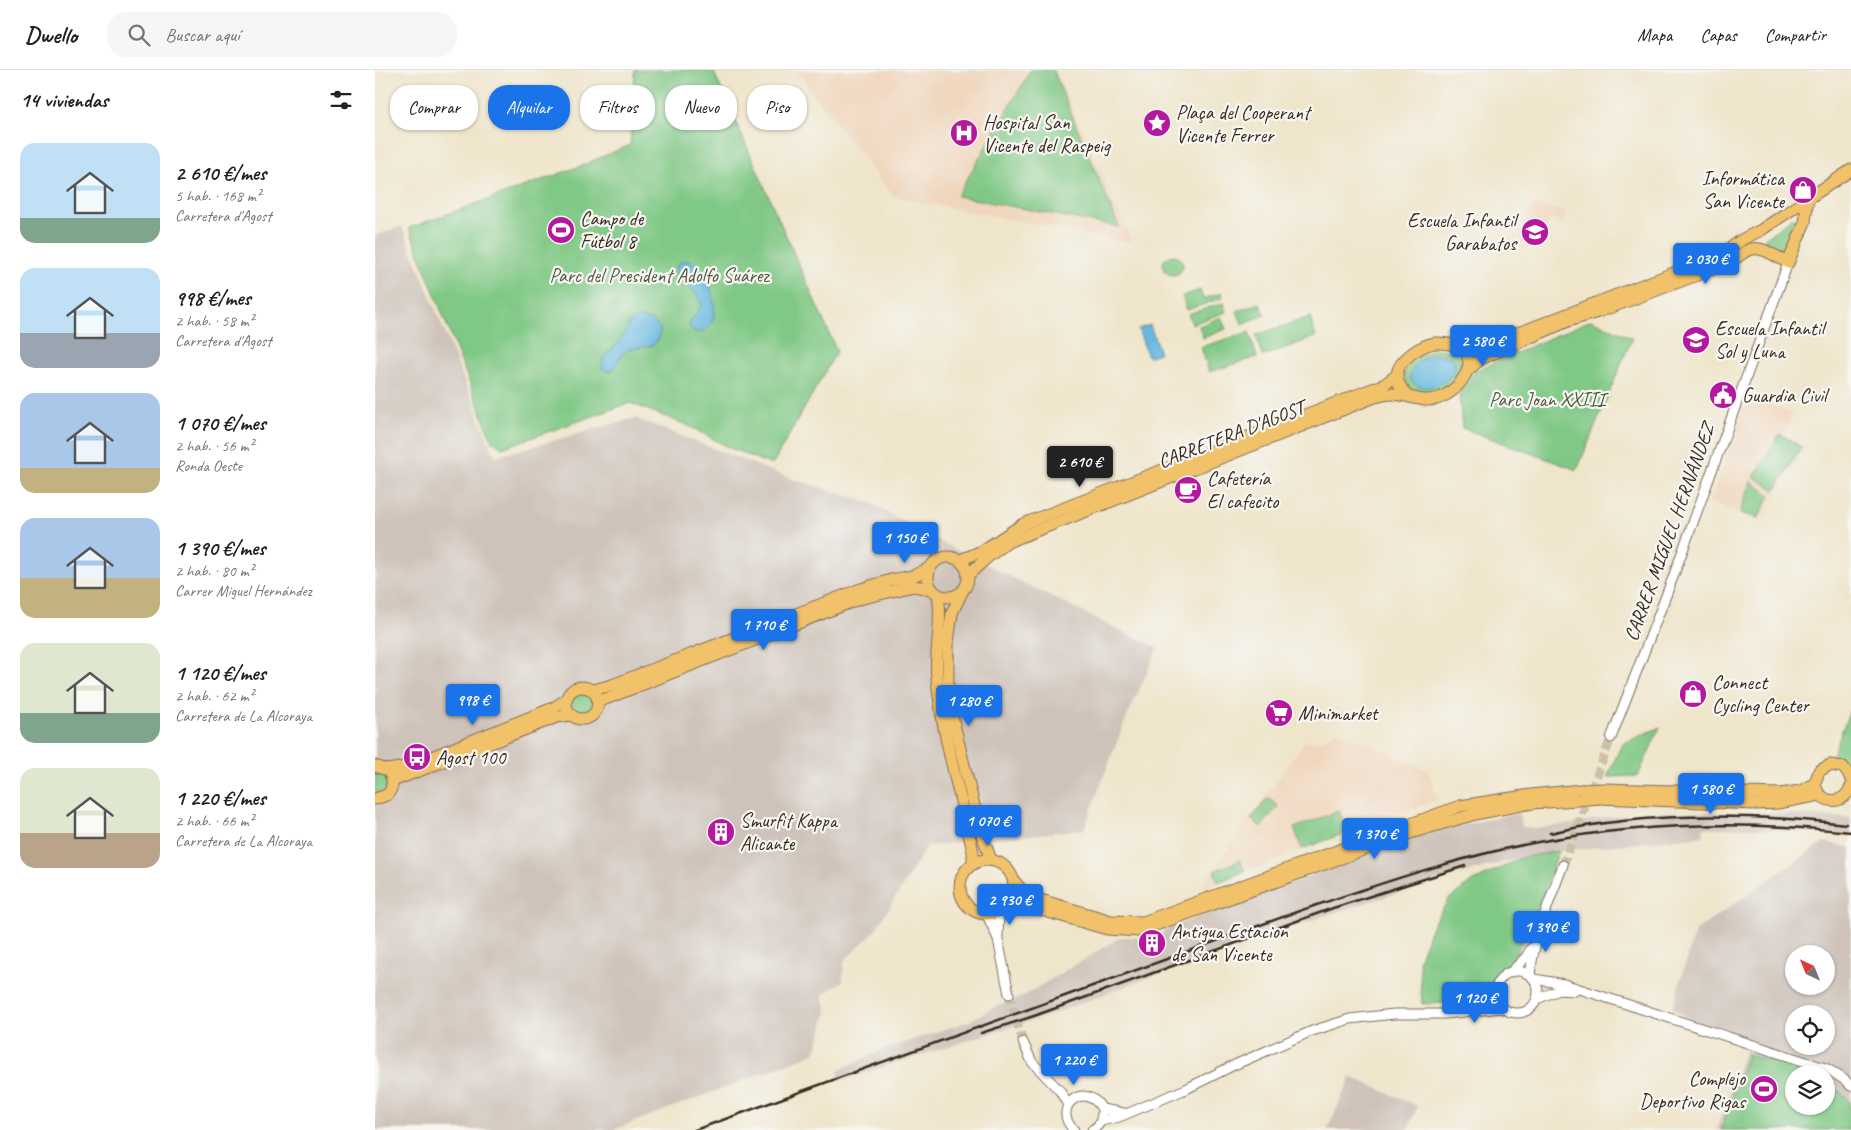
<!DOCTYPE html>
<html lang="es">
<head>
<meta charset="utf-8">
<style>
  body { margin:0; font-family:Caveat,sans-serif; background:#f6f6f6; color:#202124; height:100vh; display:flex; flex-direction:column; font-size:19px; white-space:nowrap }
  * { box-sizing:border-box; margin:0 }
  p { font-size:16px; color:#757577 }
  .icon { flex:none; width:28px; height:28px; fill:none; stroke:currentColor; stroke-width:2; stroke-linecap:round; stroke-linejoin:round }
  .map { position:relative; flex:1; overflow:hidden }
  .panel { display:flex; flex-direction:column; background:#fff; width:375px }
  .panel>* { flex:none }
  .top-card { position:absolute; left:15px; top:15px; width:475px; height:45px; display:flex; gap:10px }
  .needle { width:32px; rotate:317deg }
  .tools { position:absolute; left:1410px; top:875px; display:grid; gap:10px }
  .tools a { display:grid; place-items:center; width:50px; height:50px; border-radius:50%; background:#fff; box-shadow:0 1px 4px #0004; font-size:25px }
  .price { position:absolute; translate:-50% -42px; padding:0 11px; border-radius:5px; background:#1a73e8; color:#fff; font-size:16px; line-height:32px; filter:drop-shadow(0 1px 2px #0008) }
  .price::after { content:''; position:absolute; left:50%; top:30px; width:15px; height:11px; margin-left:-8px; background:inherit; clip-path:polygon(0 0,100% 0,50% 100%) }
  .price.on { background:#222; color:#fff }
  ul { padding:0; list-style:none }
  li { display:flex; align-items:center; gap:15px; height:125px; padding:0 20px }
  li span { display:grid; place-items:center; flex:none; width:140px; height:100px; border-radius:15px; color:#555 }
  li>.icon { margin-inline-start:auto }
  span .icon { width:60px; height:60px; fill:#fffc; stroke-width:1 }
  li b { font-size:21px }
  h2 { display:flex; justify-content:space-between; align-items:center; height:60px; padding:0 20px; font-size:21px }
  .tag { padding:0 18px; border-radius:20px; background:#fff; box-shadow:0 1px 4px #0004; font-size:18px; line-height:45px }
  .tag.on { background:#1a73e8; color:#fff }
  header { display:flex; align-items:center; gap:30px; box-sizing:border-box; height:70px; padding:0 25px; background:#fff; border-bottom:1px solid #e0e0e0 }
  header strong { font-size:24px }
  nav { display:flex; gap:28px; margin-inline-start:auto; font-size:18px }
  .search { width:350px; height:45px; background:#f6f6f6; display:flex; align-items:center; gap:12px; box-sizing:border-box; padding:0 18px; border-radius:20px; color:#757577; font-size:19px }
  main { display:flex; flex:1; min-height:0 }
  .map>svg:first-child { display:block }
  .built { fill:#f0d6bc }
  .industrial { fill:#cec2b9; fill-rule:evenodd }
  .green { fill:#80c885; stroke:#5e7952 }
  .water { fill:#64b7e0; stroke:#50707f }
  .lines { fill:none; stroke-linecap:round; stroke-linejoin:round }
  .minor-tunnel { stroke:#cbc0a8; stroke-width:9; stroke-dasharray:9 4.5; stroke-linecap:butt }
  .minor-casing { stroke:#7a6b5b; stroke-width:11 }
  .major-casing { stroke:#7a6b5b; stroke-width:13 }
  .minor { stroke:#fff; stroke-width:9 }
  .major { stroke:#f2c26a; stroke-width:11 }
  .rail { stroke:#3b2a1e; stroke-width:2.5 }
  .major-bridge-casing { stroke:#7a6b5b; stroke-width:13; stroke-linecap:butt }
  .major-bridge { stroke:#f2c26a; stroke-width:11 }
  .labels { text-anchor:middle; stroke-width:4.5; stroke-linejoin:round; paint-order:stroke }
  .poi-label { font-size:20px; fill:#3b2a1e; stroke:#f6f6f2; text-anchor:start }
  .park-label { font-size:20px; fill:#50593d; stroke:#f6f6f2 }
  .street-label { font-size:20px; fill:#3b2a1e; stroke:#f6f6f2 }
</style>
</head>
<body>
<header>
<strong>Dwello</strong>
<div class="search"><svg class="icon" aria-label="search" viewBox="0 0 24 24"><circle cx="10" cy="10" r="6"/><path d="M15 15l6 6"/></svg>Buscar aquí</div>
<nav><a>Mapa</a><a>Capas</a><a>Compartir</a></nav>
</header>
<main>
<section class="panel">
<h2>14 viviendas<svg class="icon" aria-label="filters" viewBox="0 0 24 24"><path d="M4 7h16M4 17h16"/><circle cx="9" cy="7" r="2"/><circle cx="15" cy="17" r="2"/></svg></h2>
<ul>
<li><span style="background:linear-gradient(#bfe0f5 75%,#7fa58c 0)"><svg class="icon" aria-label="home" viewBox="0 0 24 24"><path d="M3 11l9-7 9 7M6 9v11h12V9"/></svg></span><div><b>2 610 €/mes</b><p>5 hab. · 168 m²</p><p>Carretera d'Agost</p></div></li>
<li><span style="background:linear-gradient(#bfe0f5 65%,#9aa5b1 0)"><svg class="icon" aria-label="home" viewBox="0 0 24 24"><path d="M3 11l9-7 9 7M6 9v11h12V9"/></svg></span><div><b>998 €/mes</b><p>2 hab. · 58 m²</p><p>Carretera d'Agost</p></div></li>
<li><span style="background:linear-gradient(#a9c7e8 75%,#c2b280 0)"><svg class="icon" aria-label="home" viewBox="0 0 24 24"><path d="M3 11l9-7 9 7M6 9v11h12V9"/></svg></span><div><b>1 070 €/mes</b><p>2 hab. · 56 m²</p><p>Ronda Oeste</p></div></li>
<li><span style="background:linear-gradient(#a9c7e8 60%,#c2b280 0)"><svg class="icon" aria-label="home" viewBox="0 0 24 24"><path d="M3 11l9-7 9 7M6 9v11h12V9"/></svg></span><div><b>1 390 €/mes</b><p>2 hab. · 80 m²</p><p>Carrer Miguel Hernández</p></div></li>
<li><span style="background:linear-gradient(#dfe7d0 70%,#7fa58c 0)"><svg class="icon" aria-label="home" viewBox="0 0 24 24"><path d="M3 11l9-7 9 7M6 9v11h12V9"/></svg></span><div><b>1 120 €/mes</b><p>2 hab. · 62 m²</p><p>Carretera de La Alcoraya</p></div></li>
<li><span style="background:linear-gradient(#dfe7d0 65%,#b9a48a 0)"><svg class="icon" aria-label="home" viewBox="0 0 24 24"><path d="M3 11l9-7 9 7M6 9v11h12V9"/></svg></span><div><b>1 220 €/mes</b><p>2 hab. · 66 m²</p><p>Carretera de La Alcoraya</p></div></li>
</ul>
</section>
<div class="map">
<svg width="1476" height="1060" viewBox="0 0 1476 1060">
  <rect width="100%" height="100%" fill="#f6f6f2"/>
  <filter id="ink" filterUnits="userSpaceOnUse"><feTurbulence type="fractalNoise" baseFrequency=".02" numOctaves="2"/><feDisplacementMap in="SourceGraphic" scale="10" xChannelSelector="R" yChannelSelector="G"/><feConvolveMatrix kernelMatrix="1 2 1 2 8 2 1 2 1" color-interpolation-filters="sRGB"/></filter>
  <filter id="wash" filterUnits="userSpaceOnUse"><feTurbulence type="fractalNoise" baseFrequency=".0096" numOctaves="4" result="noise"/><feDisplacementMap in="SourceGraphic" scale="20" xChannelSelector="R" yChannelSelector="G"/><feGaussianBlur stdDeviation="1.12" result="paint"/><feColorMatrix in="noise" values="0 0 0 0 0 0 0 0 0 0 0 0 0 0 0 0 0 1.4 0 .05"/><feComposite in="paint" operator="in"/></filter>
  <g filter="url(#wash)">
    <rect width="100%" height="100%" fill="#efe5cb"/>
    <g class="built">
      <path d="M 420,0 L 680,0 L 758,173 L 519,127 Z"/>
      <path d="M 1157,134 L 1192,142 L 1189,153 L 1174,149 L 1167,176 L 1147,171 Z"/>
      <path d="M 1374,325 L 1418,345 L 1409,364 L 1431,376 L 1385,450 L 1335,432 Z"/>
      <path d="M 962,661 L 1053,700 L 1063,730 L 989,755 L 827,819 L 829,812 L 930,671 L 944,672 Z"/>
    </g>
    <g class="industrial">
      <path d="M 27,156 L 120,387 L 260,348 L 417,409 L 493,432 L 566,472 L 738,557 L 783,578 L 748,656 L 709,759 L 552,776 L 499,862 L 469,891 L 468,911 L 448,924 L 452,942 L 440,983 L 238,1060 L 0,1060 L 0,166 Z"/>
      <path d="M 1287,742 L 1387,743 L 1476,748 L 1476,767 L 1459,764 L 1369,758 L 1328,758 L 1329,766 L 1176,782 L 1146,788 L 1069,808 L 868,872 L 677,944 L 464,1011 L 463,1000 L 505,981 L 594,951 L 621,936 L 650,925 L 746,867 L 761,867 L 765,872 L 789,863 L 788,860 L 1022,772 L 1061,761 L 1143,743 L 1148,757 L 1159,758 L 1196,754 L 1226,748 Z"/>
      <path d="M 1449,772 L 1476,778 L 1476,1060 L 1341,1060 L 1370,979 L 1297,939 L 1320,861 ZM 1419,884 L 1451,884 L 1451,916 L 1419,916 ZM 1419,944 L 1451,944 L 1451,976 L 1419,976 ZM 1419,1004 L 1451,1004 L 1451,1036 L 1419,1036 Z"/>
      <path d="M 976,1007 L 1043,1036 L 1032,1060 L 952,1060 Z"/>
    </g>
    <g class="green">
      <path d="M 260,0 L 338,0 L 462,281 L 397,395 L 355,378 L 314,356 L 255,333 L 127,378 L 117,371 L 34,158 L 203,97 L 255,75 Z"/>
      <path d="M 656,0 L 678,0 L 744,157 L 582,126 Z"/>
      <path d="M 1417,148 L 1422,150 L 1411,179 L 1406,180 L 1390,172 L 1390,168 Z"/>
      <circle cx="798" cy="195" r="10"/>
      <path d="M 825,220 L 828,229 L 846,223 L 847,228 L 812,240 L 807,226 Z"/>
      <path d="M 848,233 L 851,242 L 817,254 L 813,244 Z"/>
      <path d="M 885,233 L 890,245 L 867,254 L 862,241 Z"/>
      <path d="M 846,247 L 851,259 L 828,268 L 824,256 Z"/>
      <path d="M 935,247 L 941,267 L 888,286 L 881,265 Z"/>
      <path d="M 1216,250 L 1257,268 L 1202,400 L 1087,358 L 1084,324 L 1100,301 Z"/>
      <path d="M 874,262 L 882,287 L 834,302 L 826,277 Z"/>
      <path d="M 1062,279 C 1110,281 1079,326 1047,324 C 1041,323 1037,321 1034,317 C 1019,298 1047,282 1062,279 Z"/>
      <path d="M 1405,364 L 1426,377 L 1400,420 L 1379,407 Z"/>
      <path d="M 1376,411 L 1395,425 L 1383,448 L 1365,443 Z"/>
      <circle cx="207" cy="633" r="10"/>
      <path d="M 1476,638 L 1476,695 L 1468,690 L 1457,689 L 1457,686 Z"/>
      <path d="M 1285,657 L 1263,706 L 1232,707 L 1247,674 Z"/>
      <path d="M 0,702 C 8,704 13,707 11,716 L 7,721 L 0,723 Z"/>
      <path d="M 893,728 L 903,736 L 886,757 L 876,749 Z"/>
      <path d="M 964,741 L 973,762 L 927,779 L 919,758 Z"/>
      <path d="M 1184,781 L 1159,847 L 1136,895 C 1128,899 1122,902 1118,909 C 1115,913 1115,919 1111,923 C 1099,934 1063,933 1047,934 L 1044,890 L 1057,856 L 1074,829 L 1095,813 L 1146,788 Z"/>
      <path d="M 865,790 L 870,801 L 843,812 L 839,801 Z"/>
      <path d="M 1372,984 L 1435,1004 L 1419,1004 L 1419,1036 L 1451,1036 L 1451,1012 C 1476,1031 1476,1027 1476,1060 L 1346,1060 Z"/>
    </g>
    <g class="water">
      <path d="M 309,191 C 314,191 319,192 323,196 C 334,207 344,238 337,252 C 331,263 318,267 314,254 L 327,235 C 325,219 304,215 301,197 L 305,192 Z"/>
      <path d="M 262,248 C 272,248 278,250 285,258 C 286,285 263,272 250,282 C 245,286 242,295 236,301 L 231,301 L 227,298 L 228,288 L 244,272 L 255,253 Z"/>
      <path d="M 775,255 L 785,283 L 773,287 L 763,259 Z"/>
      <path d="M 1056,285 L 1068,285 L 1078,289 L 1081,298 C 1073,314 1051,325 1036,311 C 1033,299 1046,289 1056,285 Z"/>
    </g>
  </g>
  <g filter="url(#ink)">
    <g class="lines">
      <g class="minor-tunnel">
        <path d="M 1188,795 L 1236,668"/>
        <path d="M 634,924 L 648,972"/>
      </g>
      <defs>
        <g id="minor">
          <path d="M 1236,668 L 1297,510 L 1413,193"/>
          <path d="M 612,845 L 623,869 L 634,924"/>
          <path d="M 623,866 L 624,842"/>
          <circle cx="1142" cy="922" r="21"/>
          <path d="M 1137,901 L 1151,887 L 1156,878"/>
          <path d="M 1155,905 C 1159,867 1175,830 1188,795"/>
          <path d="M 1159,909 L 1189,914 L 1453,999 L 1471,1011 L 1476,1016"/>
          <path d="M 1162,929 L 1184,920 L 1200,921"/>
          <path d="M 1084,940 L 1102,934 L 1120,923"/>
          <path d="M 648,972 L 657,992 L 685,1021 L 693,1035"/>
          <path d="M 727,1039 L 749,1043"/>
          <path d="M 726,1051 L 744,1047 L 811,1019 L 857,996 L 937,961 L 975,949 L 1019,944 L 1070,944 L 1127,938"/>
          <path d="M 699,1060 C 675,1038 710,1009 727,1039 C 727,1049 726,1055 717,1060"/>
        </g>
        <g id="major">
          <path d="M 1094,299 L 1106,289 L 1193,251 L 1226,241 L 1354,193 C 1360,189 1365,185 1371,181 C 1385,173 1401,187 1413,193 L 1430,152 L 1433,127"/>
          <path d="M 1031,325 C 1027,319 1021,312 1022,304 C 1024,289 1046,275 1060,273 C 1073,272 1088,277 1102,279 L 1345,185 L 1368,169 L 1386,160 L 1476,100"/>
          <circle cx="573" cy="507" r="20"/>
          <path d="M 585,490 L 607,481 L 648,454 L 666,447 L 987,323 L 1010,314 L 1022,305"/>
          <path d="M 593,505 L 614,486 L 633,472 L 1000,327 C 1005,326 1011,324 1016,324 C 1028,324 1038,329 1050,330 C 1067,331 1081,320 1089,307 C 1097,294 1095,287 1085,276"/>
          <path d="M 587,522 L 577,543 L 573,572 L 573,618 L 577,646 L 604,756 L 616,790"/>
          <path d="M 563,525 C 568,553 559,581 562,609 C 567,666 586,726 598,782 L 598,794"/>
          <circle cx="207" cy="633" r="16"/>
          <path d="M 218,620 L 237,615 L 486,519 L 516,510 L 538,506 L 554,498"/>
          <path d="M 223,632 L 484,529 L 539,516 L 556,519"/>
          <path d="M 0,696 L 12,700 C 19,708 19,717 12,725 L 0,729"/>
          <path d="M 12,700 L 25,698 L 44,692 L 178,638 L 191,630"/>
          <path d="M 1476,708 L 1468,697 L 1455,695 L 1444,701 L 1440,713 C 1443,734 1468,737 1476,717"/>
          <path d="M 18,711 L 182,647 L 196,645"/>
          <path d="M 1228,719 L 1405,724 L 1426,721 L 1440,713"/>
          <path d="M 1224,728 L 1382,734 L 1403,733 L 1445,725"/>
          <circle cx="612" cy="817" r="27"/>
          <path d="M 639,811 L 652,826 L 736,851 L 768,852 L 1085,736 L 1156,725 L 1206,720"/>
          <path d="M 630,838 L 649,835 L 732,859 L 764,861 L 1035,763 L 1100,744 L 1157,733 L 1202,730"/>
        </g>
      </defs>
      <use href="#minor" class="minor-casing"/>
      <use href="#major" class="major-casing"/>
      <use href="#minor" class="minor"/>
      <use href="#major" class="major"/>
      <g class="rail">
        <path d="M 1175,763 C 1269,741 1376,744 1471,754"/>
        <path d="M 606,963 L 659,946 L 958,838 L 1090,796"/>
        <path d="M 320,1060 L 927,840 C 1005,814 1082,787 1163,772 C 1267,753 1371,751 1476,762"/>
      </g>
      <defs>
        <g id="major-bridge">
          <path d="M 1206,720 L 1228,719"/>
          <path d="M 1202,730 L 1224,728"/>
        </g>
      </defs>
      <use href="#major-bridge" class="major-bridge-casing"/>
      <use href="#major-bridge" class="major-bridge"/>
    </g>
  </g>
  <defs>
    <symbol id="sight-disc" viewBox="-11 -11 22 22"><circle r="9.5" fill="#b5179e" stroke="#f6f6f2"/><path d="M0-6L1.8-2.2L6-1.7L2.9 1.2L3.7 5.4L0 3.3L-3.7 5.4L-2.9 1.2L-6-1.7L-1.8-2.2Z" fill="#fff"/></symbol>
    <symbol id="hospital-disc" viewBox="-11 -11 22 22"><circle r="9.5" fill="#b5179e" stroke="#f6f6f2"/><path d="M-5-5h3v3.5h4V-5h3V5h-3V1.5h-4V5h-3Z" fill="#fff"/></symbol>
    <symbol id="shop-disc" viewBox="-11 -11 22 22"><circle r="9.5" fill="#b5179e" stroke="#f6f6f2"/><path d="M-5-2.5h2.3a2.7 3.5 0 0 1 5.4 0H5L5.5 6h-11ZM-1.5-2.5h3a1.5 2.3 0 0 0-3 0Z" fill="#fff"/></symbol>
    <symbol id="stadium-disc" viewBox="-11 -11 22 22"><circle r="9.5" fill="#b5179e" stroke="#f6f6f2"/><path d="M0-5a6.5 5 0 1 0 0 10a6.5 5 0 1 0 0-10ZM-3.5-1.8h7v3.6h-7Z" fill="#fff"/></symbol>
    <symbol id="school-disc" viewBox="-11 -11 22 22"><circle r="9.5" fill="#b5179e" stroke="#f6f6f2"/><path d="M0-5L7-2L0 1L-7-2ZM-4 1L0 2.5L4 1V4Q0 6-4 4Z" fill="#fff"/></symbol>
    <symbol id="civic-disc" viewBox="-11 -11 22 22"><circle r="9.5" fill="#b5179e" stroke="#f6f6f2"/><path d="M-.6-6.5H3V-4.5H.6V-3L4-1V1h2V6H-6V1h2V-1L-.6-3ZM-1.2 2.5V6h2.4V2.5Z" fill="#fff"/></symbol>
    <symbol id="cafe-disc" viewBox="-11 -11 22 22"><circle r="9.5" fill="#b5179e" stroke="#f6f6f2"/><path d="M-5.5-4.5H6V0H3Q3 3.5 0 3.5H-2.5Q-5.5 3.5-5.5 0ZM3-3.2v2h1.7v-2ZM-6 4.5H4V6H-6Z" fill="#fff"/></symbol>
    <symbol id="supermarket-disc" viewBox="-11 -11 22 22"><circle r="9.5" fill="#b5179e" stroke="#f6f6f2"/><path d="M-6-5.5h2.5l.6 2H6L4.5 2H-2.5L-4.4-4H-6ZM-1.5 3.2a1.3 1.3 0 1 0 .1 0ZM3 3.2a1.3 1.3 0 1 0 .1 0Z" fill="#fff"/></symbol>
    <symbol id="bus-disc" viewBox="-11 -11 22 22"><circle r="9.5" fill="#b5179e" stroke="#f6f6f2"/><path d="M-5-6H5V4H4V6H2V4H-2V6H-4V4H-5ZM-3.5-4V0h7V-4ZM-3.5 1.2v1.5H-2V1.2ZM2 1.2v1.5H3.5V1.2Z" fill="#fff"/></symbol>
    <symbol id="building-disc" viewBox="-11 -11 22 22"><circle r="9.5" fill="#b5179e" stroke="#f6f6f2"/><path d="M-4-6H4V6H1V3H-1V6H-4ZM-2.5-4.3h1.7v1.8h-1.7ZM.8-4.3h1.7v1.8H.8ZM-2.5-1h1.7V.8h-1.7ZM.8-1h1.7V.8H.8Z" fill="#fff"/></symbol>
  </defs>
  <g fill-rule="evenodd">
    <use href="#sight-disc" x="766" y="37" width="32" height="32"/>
    <use href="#hospital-disc" x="573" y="47" width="32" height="32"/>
    <use href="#shop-disc" x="1412" y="104" width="32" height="32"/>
    <use href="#stadium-disc" x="170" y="144" width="32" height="32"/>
    <use href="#school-disc" x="1144" y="146" width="32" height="32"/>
    <use href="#school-disc" x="1305" y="254" width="32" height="32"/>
    <use href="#civic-disc" x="1332" y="309" width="32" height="32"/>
    <use href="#cafe-disc" x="797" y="404" width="32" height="32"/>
    <use href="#shop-disc" x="1302" y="608" width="32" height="32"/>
    <use href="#supermarket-disc" x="888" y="627" width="32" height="32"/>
    <use href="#bus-disc" x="26" y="671" width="32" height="32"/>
    <use href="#building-disc" x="330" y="746" width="32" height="32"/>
    <use href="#building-disc" x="761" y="857" width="32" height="32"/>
    <use href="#stadium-disc" x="1373" y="1003" width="32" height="32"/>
  </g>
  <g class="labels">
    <g class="poi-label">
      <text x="801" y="49">Plaça del Cooperant<tspan x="801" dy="23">Vicente Ferrer</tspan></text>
      <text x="608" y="59">Hospital San<tspan x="608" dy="23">Vicente del Raspeig</tspan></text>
      <text x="1409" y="115" text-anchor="end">Informática<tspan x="1409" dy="23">San Vicente</tspan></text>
      <text x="205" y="155">Campo de<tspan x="205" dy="23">Fútbol 8</tspan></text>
      <text x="1141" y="157" text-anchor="end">Escuela Infantil<tspan x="1141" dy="23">Garabatos</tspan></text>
      <text x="1340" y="265">Escuela Infantil<tspan x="1340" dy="23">Sol y Luna</tspan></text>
      <text x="1367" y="332">Guardia Civil</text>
      <text x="832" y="415">Cafetería<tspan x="832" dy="23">El cafecito</tspan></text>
      <text x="1337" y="619">Connect<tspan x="1337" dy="23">Cycling Center</tspan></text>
      <text x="923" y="650">Minimarket</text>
      <text x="61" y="694">Agost 100</text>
      <text x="365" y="757">Smurfit Kappa<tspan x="365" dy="23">Alicante</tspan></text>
      <text x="796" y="868">Antigua Estacion<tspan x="796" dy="23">de San Vicente</tspan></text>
      <text x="1370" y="1015" text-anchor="end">Complejo<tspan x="1370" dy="23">Deportivo Rigas</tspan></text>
    </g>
    <g class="park-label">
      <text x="284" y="212">Parc del President Adolfo Suárez</text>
      <text x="1172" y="336">Parc Joan XXIII</text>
    </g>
    <g class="street-label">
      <text transform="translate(856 364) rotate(-21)" y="7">CARRETERA D'AGOST</text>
      <text transform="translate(1294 462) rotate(-70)" y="7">CARRER MIGUEL HERNÁNDEZ</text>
    </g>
  </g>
</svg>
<div class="tools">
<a><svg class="needle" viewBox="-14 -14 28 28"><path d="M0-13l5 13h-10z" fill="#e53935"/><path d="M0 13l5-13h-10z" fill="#757577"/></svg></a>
<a><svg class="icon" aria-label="locate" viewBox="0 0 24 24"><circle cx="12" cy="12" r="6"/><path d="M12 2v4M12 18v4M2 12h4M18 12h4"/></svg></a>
<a><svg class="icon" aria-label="layers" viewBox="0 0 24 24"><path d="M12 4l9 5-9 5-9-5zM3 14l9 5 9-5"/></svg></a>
</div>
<b class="price" style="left:1331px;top:215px">2 030 €</b>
<b class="price" style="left:1108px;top:297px">2 580 €</b>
<b class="price on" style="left:705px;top:418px">2 610 €</b>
<b class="price" style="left:530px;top:494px">1 150 €</b>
<b class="price" style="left:389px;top:581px">1 710 €</b>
<b class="price" style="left:98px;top:656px">998 €</b>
<b class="price" style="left:594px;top:657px">1 280 €</b>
<b class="price" style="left:1336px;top:745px">1 580 €</b>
<b class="price" style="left:613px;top:777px">1 070 €</b>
<b class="price" style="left:1000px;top:790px">1 370 €</b>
<b class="price" style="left:635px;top:856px">2 930 €</b>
<b class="price" style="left:1171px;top:883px">1 390 €</b>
<b class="price" style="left:1100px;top:954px">1 120 €</b>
<b class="price" style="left:699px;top:1016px">1 220 €</b>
<div class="top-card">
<a class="tag">Comprar</a>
<a class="tag on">Alquilar</a>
<a class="tag">Filtros</a>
<a class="tag">Nuevo</a>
<a class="tag">Piso</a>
</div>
</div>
</main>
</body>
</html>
